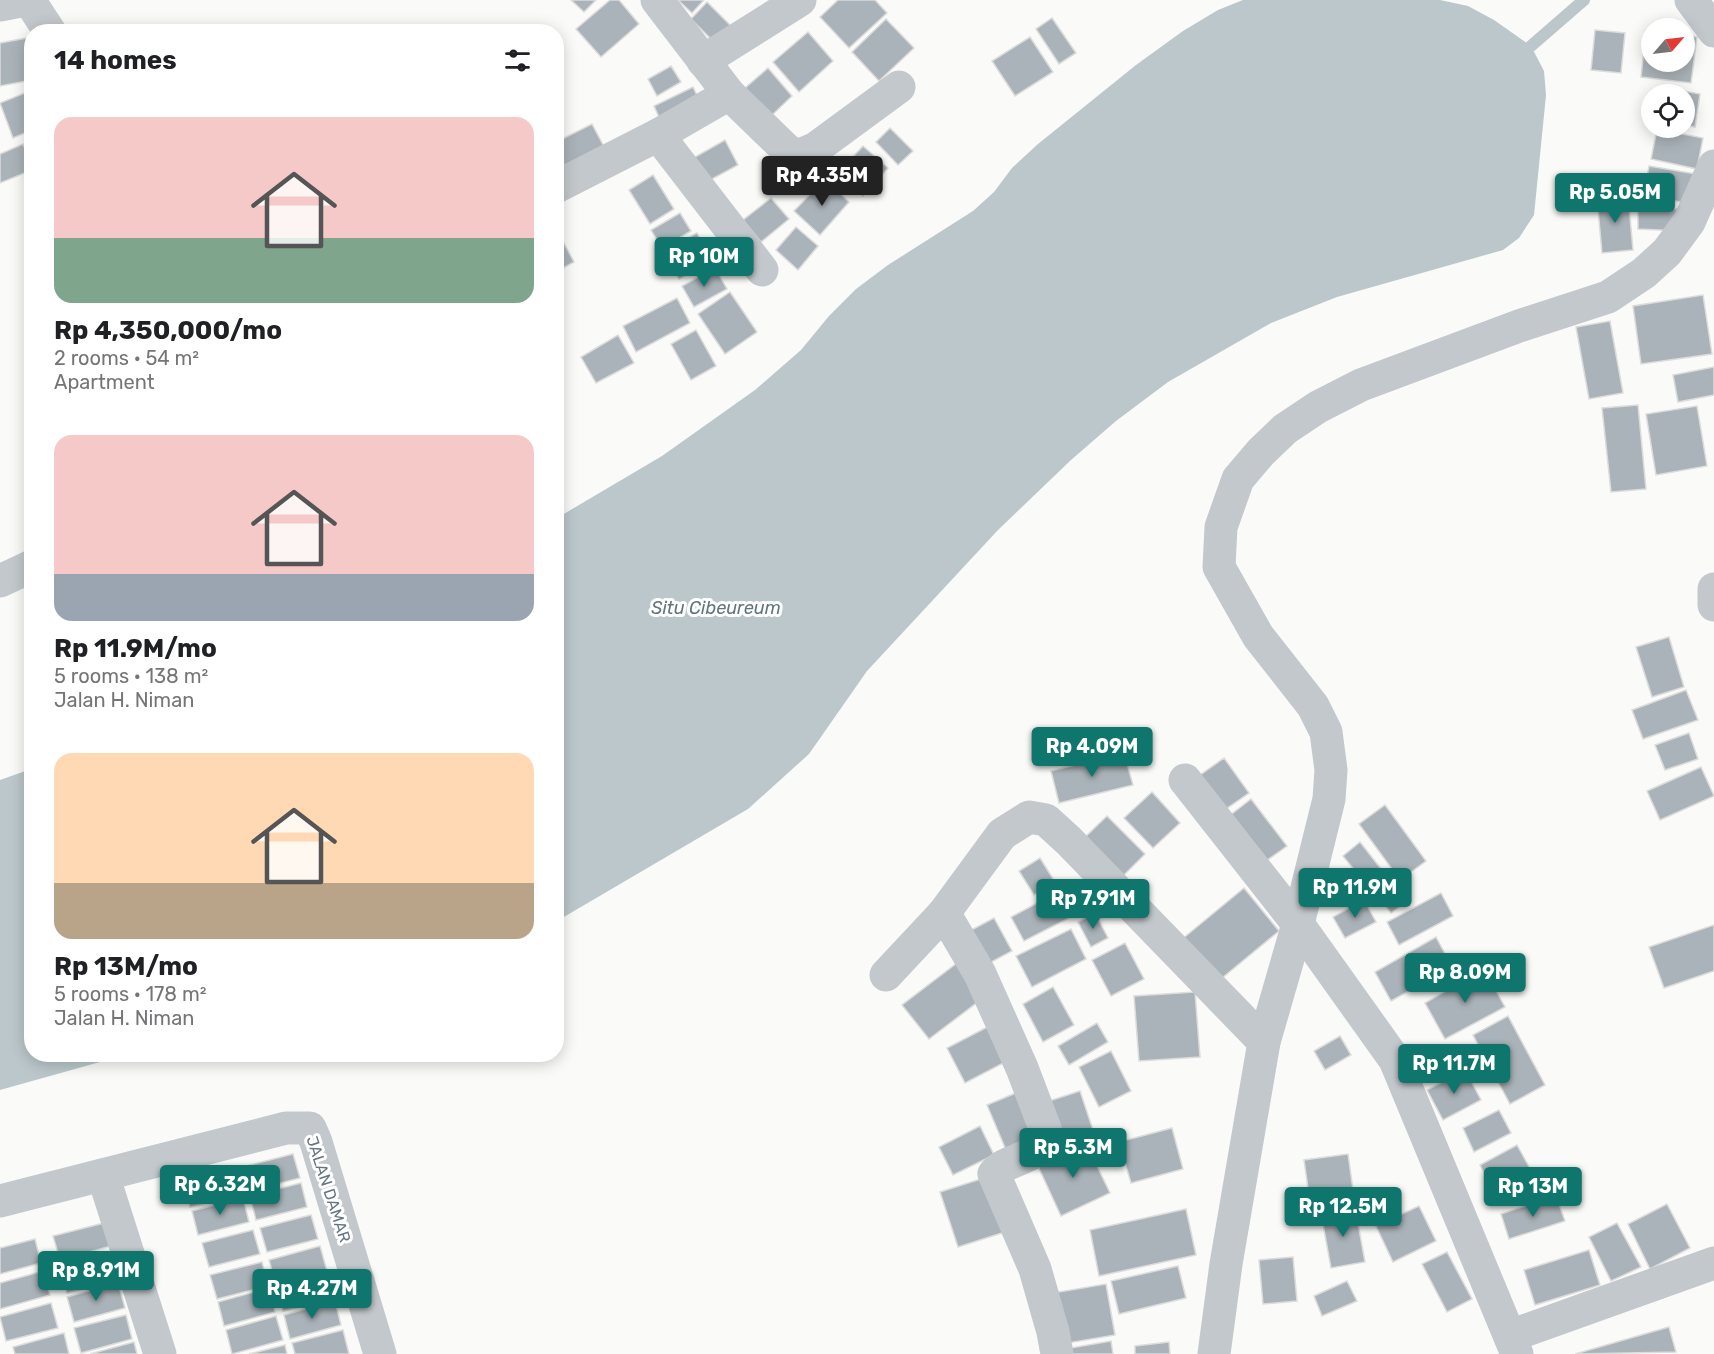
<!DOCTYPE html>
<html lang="en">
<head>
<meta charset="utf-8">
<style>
  body { margin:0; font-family:Rubik,sans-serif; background:#f2f2f2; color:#202124; height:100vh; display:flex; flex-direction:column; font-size:22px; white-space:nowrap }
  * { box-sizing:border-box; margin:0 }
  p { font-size:20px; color:#757577 }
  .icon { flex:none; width:33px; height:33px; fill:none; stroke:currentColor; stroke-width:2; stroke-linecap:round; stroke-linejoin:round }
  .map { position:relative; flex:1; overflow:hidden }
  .sheet { position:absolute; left:24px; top:24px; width:540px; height:1038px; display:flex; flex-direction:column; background:#fff; border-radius:24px; box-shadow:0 3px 15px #0003 }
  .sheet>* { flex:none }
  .needle { width:39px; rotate:62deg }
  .controls { position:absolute; left:1641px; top:18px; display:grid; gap:12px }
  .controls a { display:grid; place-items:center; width:54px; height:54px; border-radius:50%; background:#fff; box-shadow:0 3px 15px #0003; font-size:30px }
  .price { position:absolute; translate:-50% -51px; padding:0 14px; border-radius:6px; background:#0f766e; color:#fff; font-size:20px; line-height:39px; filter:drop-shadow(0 2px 3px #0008) }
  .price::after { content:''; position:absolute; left:50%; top:36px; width:18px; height:14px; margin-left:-9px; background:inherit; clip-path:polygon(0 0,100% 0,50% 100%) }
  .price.selected { background:#222; color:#fff }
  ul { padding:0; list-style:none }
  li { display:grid; align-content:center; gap:12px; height:318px; padding:0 30px }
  li span { display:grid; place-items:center; height:186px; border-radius:18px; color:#555 }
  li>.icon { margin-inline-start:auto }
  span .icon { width:108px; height:108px; fill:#fffc; stroke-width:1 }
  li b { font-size:26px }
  h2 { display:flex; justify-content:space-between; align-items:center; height:72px; padding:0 30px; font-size:26px }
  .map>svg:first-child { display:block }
  .water { fill:#bbc7cb }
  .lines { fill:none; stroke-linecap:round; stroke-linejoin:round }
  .stream { stroke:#bbc7cb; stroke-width:12 }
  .building { fill:#aab3b9; stroke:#dcdcda; stroke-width:1.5 }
  .minor { stroke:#c3c8cc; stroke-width:33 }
  .labels { text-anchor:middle; stroke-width:6; stroke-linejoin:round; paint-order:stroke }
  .street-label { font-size:16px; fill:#657683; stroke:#fff }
  .water-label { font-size:18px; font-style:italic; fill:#60757c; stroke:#fff }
</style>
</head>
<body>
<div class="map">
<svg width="1714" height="1354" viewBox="0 0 1714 1354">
  <rect width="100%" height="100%" fill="#fafaf8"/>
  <g class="water">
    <path d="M 1243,0 L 1440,0 L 1468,6 L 1494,20 L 1531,46 L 1544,71 L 1546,95 L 1534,215 L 1519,238 L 1503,250 L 1337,297 L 1271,323 L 1168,382 L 1116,421 L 1071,460 L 998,530 L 867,671 L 809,754 L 748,809 L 557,921 L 557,518 L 662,456 L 755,390 L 801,350 L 829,316 L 856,289 L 888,265 L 973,211 L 994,192 L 1012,168 L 1038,144 L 1136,65 L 1183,31 L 1218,10 Z"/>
    <path d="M 31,769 L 32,1054 L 125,1055 L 0,1090 L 0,780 Z"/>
  </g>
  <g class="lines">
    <path class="stream" d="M 1531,46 L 1584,0"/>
  </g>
  <g class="building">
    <path d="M 571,0 L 596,0 L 584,12 Z"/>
    <path d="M 610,0 L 619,0 L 639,24 L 601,57 L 576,29 Z"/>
    <path d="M 678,0 L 704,0 L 692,13 Z"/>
    <path d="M 838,0 L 875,0 L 887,13 L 849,48 L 820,17 Z"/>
    <path d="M 707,2 L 733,28 L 716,44 L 691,19 Z"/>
    <path d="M 1052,18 L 1076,53 L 1059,64 L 1036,29 Z"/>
    <path d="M 886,19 L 914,48 L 879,81 L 852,52 Z"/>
    <path d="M 1595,30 L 1625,33 L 1621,73 L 1591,70 Z"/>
    <path d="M 1646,30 L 1652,31 L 1652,62 L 1684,62 L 1684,35 L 1697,37 L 1691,83 L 1641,77 Z"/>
    <path d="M 808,32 L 833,61 L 799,92 L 773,62 Z"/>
    <path d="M 32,37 L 32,80 L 0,86 L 0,43 Z"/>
    <path d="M 1030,37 L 1053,72 L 1015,96 L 992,61 Z"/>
    <path d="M 671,66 L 681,82 L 657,96 L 648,79 Z"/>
    <path d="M 768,68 L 792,96 L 770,117 L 745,88 Z"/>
    <path d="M 693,87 L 702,106 L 663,126 L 654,106 Z"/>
    <path d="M 1664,87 L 1700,94 L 1695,127 L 1684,125 L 1684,94 L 1662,94 Z"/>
    <path d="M 32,90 L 32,130 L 13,138 L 0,103 Z"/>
    <path d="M 592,124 L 610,158 L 571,178 L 556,149 L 556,142 Z"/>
    <path d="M 890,128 L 913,151 L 898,165 L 876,142 Z"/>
    <path d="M 1657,129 L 1703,138 L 1697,169 L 1651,159 Z"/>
    <path d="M 725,140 L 738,165 L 701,185 L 688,161 Z"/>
    <path d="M 23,144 L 32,165 L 32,170 L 0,183 L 0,154 Z"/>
    <path d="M 863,146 L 888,168 L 863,196 L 838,173 Z"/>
    <path d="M 1649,166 L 1696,174 L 1691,204 L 1644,195 Z"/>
    <path d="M 653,175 L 674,209 L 650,224 L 629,190 Z"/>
    <path d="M 825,179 L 849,202 L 820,235 L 794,211 Z"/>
    <path d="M 1628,195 L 1633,250 L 1602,253 L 1597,198 Z"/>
    <path d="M 771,198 L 789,219 L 761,242 L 743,220 Z"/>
    <path d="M 1638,208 L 1682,209 L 1682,231 L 1638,229 Z"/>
    <path d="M 680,213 L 691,231 L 662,248 L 651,230 Z"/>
    <path d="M 796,227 L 818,246 L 798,270 L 776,250 Z"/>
    <path d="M 557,230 L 574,262 L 556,272 L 556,231 Z"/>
    <path d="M 697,233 L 712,261 L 679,279 L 664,251 Z"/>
    <path d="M 715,268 L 727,289 L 694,307 L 682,286 Z"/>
    <path d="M 730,292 L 757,332 L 725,354 L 698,314 Z"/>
    <path d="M 1703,295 L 1712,354 L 1641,364 L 1633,306 Z"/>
    <path d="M 677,298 L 690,323 L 636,352 L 623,326 Z"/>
    <path d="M 1610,321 L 1623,393 L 1589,399 L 1576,327 Z"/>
    <path d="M 696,330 L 716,366 L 691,380 L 671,344 Z"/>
    <path d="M 618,335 L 634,363 L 596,383 L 581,357 Z"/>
    <path d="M 1714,367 L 1714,395 L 1678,402 L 1673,375 Z"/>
    <path d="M 1638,405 L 1646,489 L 1611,492 L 1602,408 Z"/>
    <path d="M 1697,406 L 1707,466 L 1656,475 L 1646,414 Z"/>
    <path d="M 1669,637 L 1684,687 L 1652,697 L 1636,647 Z"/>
    <path d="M 1686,690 L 1698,720 L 1643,739 L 1632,710 Z"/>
    <path d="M 1689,733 L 1698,759 L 1665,770 L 1655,745 Z"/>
    <path d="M 1124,753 L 1133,785 L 1059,803 L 1051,771 Z"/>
    <path d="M 1224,758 L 1249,793 L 1220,813 L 1196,778 Z"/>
    <path d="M 1701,767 L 1714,796 L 1660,820 L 1647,791 Z"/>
    <path d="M 1152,792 L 1180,823 L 1153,848 L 1124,818 Z"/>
    <path d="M 1251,799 L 1287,846 L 1259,866 L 1224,820 Z"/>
    <path d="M 1385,805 L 1426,861 L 1400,880 L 1359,824 Z"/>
    <path d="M 1107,816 L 1145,854 L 1117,882 L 1079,843 Z"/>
    <path d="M 1360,842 L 1385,874 L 1369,888 L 1343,856 Z"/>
    <path d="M 1040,858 L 1055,882 L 1034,895 L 1019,871 Z"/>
    <path d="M 1391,879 L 1407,901 L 1391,913 L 1374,891 Z"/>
    <path d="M 1244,888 L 1279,931 L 1216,983 L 1181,940 Z"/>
    <path d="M 1058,892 L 1071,917 L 1024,941 L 1011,917 Z"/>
    <path d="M 1441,893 L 1453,916 L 1399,945 L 1387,922 Z"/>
    <path d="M 1364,900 L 1376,922 L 1345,938 L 1333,917 Z"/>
    <path d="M 1095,913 L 1108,938 L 1091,947 L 1078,922 Z"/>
    <path d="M 994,918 L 1012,951 L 978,969 L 960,936 Z"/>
    <path d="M 1714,925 L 1714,971 L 1664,988 L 1649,947 Z"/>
    <path d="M 1071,929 L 1086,959 L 1032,987 L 1016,956 Z"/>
    <path d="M 1436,937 L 1452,967 L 1391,1001 L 1375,972 Z"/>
    <path d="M 1125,943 L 1144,979 L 1111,996 L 1092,960 Z"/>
    <path d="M 961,960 L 987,995 L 929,1039 L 902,1005 Z"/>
    <path d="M 1484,969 L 1505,1007 L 1445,1039 L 1425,1003 Z"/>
    <path d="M 1053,987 L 1074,1025 L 1043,1042 L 1023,1004 Z"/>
    <path d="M 1195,992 L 1200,1057 L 1139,1061 L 1134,996 Z"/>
    <path d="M 1508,1016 L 1545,1085 L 1510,1104 L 1473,1035 Z"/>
    <path d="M 995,1023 L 1013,1058 L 965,1083 L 947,1048 Z"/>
    <path d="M 1097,1023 L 1108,1042 L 1069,1065 L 1058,1046 Z"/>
    <path d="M 1340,1036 L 1351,1055 L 1325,1070 L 1314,1051 Z"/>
    <path d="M 1111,1051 L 1131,1091 L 1099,1107 L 1079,1067 Z"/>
    <path d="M 1465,1070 L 1481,1100 L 1443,1120 L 1427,1090 Z"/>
    <path d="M 1023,1090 L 1045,1143 L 1009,1157 L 987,1105 Z"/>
    <path d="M 1080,1091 L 1093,1130 L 1058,1141 L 1046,1102 Z"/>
    <path d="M 1499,1110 L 1511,1133 L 1474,1152 L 1463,1128 Z"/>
    <path d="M 980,1126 L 994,1155 L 953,1175 L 939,1147 Z"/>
    <path d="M 1172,1128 L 1183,1169 L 1131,1183 L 1119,1142 Z"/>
    <path d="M 1085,1141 L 1110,1193 L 1061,1216 L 1037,1164 Z"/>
    <path d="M 1517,1145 L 1533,1174 L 1495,1194 L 1480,1165 Z"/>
    <path d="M 293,1154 L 300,1178 L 249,1191 L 242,1167 Z"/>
    <path d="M 1348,1154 L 1353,1190 L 1309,1195 L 1304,1160 Z"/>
    <path d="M 235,1169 L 241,1193 L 190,1207 L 184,1182 Z"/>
    <path d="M 987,1177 L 1005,1232 L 958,1247 L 940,1192 Z"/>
    <path d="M 301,1183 L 307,1207 L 256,1220 L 250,1196 Z"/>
    <path d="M 1556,1196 L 1565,1221 L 1509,1239 L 1501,1214 Z"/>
    <path d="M 243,1198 L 249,1222 L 198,1235 L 192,1211 Z"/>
    <path d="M 1667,1204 L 1690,1248 L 1650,1269 L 1628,1224 Z"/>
    <path d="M 1419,1206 L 1436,1241 L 1393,1262 L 1376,1226 Z"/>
    <path d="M 1355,1207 L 1365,1262 L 1331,1268 L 1321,1213 Z"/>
    <path d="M 1186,1209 L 1196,1255 L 1099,1276 L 1090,1230 Z"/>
    <path d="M 311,1215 L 318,1239 L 267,1252 L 260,1228 Z"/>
    <path d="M 104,1223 L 111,1246 L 60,1260 L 53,1236 Z"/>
    <path d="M 1617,1223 L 1641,1267 L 1611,1281 L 1589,1237 Z"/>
    <path d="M 253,1230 L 260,1254 L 209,1267 L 202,1243 Z"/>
    <path d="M 35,1239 L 41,1263 L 0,1274 L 0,1248 Z"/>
    <path d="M 320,1246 L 327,1271 L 276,1284 L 269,1260 Z"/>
    <path d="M 1589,1250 L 1600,1285 L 1535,1305 L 1524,1270 Z"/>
    <path d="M 1447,1252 L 1472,1299 L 1447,1312 L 1422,1264 Z"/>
    <path d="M 111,1256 L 118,1280 L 67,1293 L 60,1269 Z"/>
    <path d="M 1293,1257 L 1297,1301 L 1263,1304 L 1259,1260 Z"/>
    <path d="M 262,1262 L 268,1286 L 217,1299 L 210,1275 Z"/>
    <path d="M 1178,1266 L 1186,1298 L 1119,1314 L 1111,1281 Z"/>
    <path d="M 43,1271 L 50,1295 L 0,1309 L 0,1283 Z"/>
    <path d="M 327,1273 L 334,1298 L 283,1311 L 276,1287 Z"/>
    <path d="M 1347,1281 L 1357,1301 L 1322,1316 L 1314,1296 Z"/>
    <path d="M 118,1283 L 125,1308 L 74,1322 L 67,1297 Z"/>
    <path d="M 1106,1284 L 1115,1335 L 1056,1345 L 1047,1294 Z"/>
    <path d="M 269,1288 L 275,1312 L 224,1326 L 218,1302 Z"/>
    <path d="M 335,1301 L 341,1325 L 290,1339 L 284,1315 Z"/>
    <path d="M 51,1303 L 58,1328 L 6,1341 L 0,1317 Z"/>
    <path d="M 126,1315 L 132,1339 L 81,1353 L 74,1328 Z"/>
    <path d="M 276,1316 L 283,1340 L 232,1354 L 226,1330 Z"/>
    <path d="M 1669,1327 L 1676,1352 L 1575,1354 Z"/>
    <path d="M 343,1330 L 349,1354 L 295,1354 L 292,1343 Z"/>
    <path d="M 64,1333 L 69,1354 L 15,1354 L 13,1347 Z"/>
    <path d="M 1111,1341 L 1113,1354 L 1060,1354 L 1059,1350 Z"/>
    <path d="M 134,1342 L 137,1354 L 90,1354 Z"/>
    <path d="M 1169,1342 L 1170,1354 L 1135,1354 L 1135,1346 Z"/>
    <path d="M 285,1345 L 287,1354 L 249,1354 Z"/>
  </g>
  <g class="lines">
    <g class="minor">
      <path d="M 29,0 L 50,32"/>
      <path d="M 657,0 L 729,94 L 789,152 L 800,155 L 816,148 L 899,87"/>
      <path d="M 1691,0 L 1714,31"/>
      <path d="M 0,5 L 26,0"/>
      <path d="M 703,61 L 800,0"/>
      <path d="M 658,135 L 762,270"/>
      <path d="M 556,187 L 658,135 L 729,94"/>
      <path d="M 0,581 L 32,566"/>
      <path d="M 1714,589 L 1714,605"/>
      <path d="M 1185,780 L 1298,924 L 1395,1060 L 1517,1354"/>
      <path d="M 944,913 L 980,974 L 1022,1068 L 1046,1131 C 1049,1159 1008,1156 994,1174 L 1035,1269 L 1053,1332 L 1057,1354"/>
      <path d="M 886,975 L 944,913 L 1002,834 L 1029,817 L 1046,820 L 1069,841 L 1264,1042"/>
      <path d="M 103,1175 L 160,1354"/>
      <path d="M 0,1201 L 286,1128 L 310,1128 L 316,1142 L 380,1354"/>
      <path d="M 1510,1336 L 1714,1263"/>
      <path d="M 1214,1354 L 1226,1264 L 1264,1042 L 1298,924 L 1329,799 L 1331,770 L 1326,732 L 1313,706 L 1258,636 L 1219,567 L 1221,527 L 1238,479 L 1261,452 L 1285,429 L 1318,407 L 1361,385 L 1519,326 L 1608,297 L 1644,273 L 1667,252 L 1689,222 L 1714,166"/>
    </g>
  </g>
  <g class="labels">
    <g class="street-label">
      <text transform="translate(329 1189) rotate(72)" y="6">JALAN DAMAR</text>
    </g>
    <g class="water-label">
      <text x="716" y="614">Situ Cibeureum</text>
    </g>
  </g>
</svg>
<div class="controls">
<a><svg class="needle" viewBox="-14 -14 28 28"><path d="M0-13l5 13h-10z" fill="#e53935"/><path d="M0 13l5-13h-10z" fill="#757577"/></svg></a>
<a><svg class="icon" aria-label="locate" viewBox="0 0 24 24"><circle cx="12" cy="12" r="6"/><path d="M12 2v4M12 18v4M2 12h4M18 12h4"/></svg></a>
</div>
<b class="price selected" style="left:822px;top:207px">Rp 4.35M</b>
<b class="price" style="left:1615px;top:224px">Rp 5.05M</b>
<b class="price" style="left:704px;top:288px">Rp 10M</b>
<b class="price" style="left:1092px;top:778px">Rp 4.09M</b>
<b class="price" style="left:1355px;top:919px">Rp 11.9M</b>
<b class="price" style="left:1093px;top:930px">Rp 7.91M</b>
<b class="price" style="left:1465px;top:1004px">Rp 8.09M</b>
<b class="price" style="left:1454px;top:1095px">Rp 11.7M</b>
<b class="price" style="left:1073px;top:1179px">Rp 5.3M</b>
<b class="price" style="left:220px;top:1216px">Rp 6.32M</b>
<b class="price" style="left:1533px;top:1218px">Rp 13M</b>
<b class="price" style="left:1343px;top:1238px">Rp 12.5M</b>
<b class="price" style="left:96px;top:1302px">Rp 8.91M</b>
<b class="price" style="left:312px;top:1320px">Rp 4.27M</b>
<section class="sheet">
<h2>14 homes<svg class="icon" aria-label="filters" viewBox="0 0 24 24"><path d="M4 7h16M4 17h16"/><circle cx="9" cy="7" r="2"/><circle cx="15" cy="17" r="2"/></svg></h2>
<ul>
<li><span style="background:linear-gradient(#f6c9c9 65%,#7fa58c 0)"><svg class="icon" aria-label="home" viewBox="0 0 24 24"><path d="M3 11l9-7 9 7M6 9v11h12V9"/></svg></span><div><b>Rp 4,350,000/mo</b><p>2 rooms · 54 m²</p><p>Apartment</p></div></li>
<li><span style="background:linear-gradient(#f6c9c9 75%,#9aa5b1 0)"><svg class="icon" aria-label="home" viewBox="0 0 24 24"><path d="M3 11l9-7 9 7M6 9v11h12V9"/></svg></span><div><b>Rp 11.9M/mo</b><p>5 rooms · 138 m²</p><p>Jalan H. Niman</p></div></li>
<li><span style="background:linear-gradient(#ffd9b3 70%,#b9a48a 0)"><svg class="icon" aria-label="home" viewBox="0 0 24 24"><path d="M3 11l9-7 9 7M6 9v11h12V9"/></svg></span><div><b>Rp 13M/mo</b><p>5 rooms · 178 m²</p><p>Jalan H. Niman</p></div></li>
</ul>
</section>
</div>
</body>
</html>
